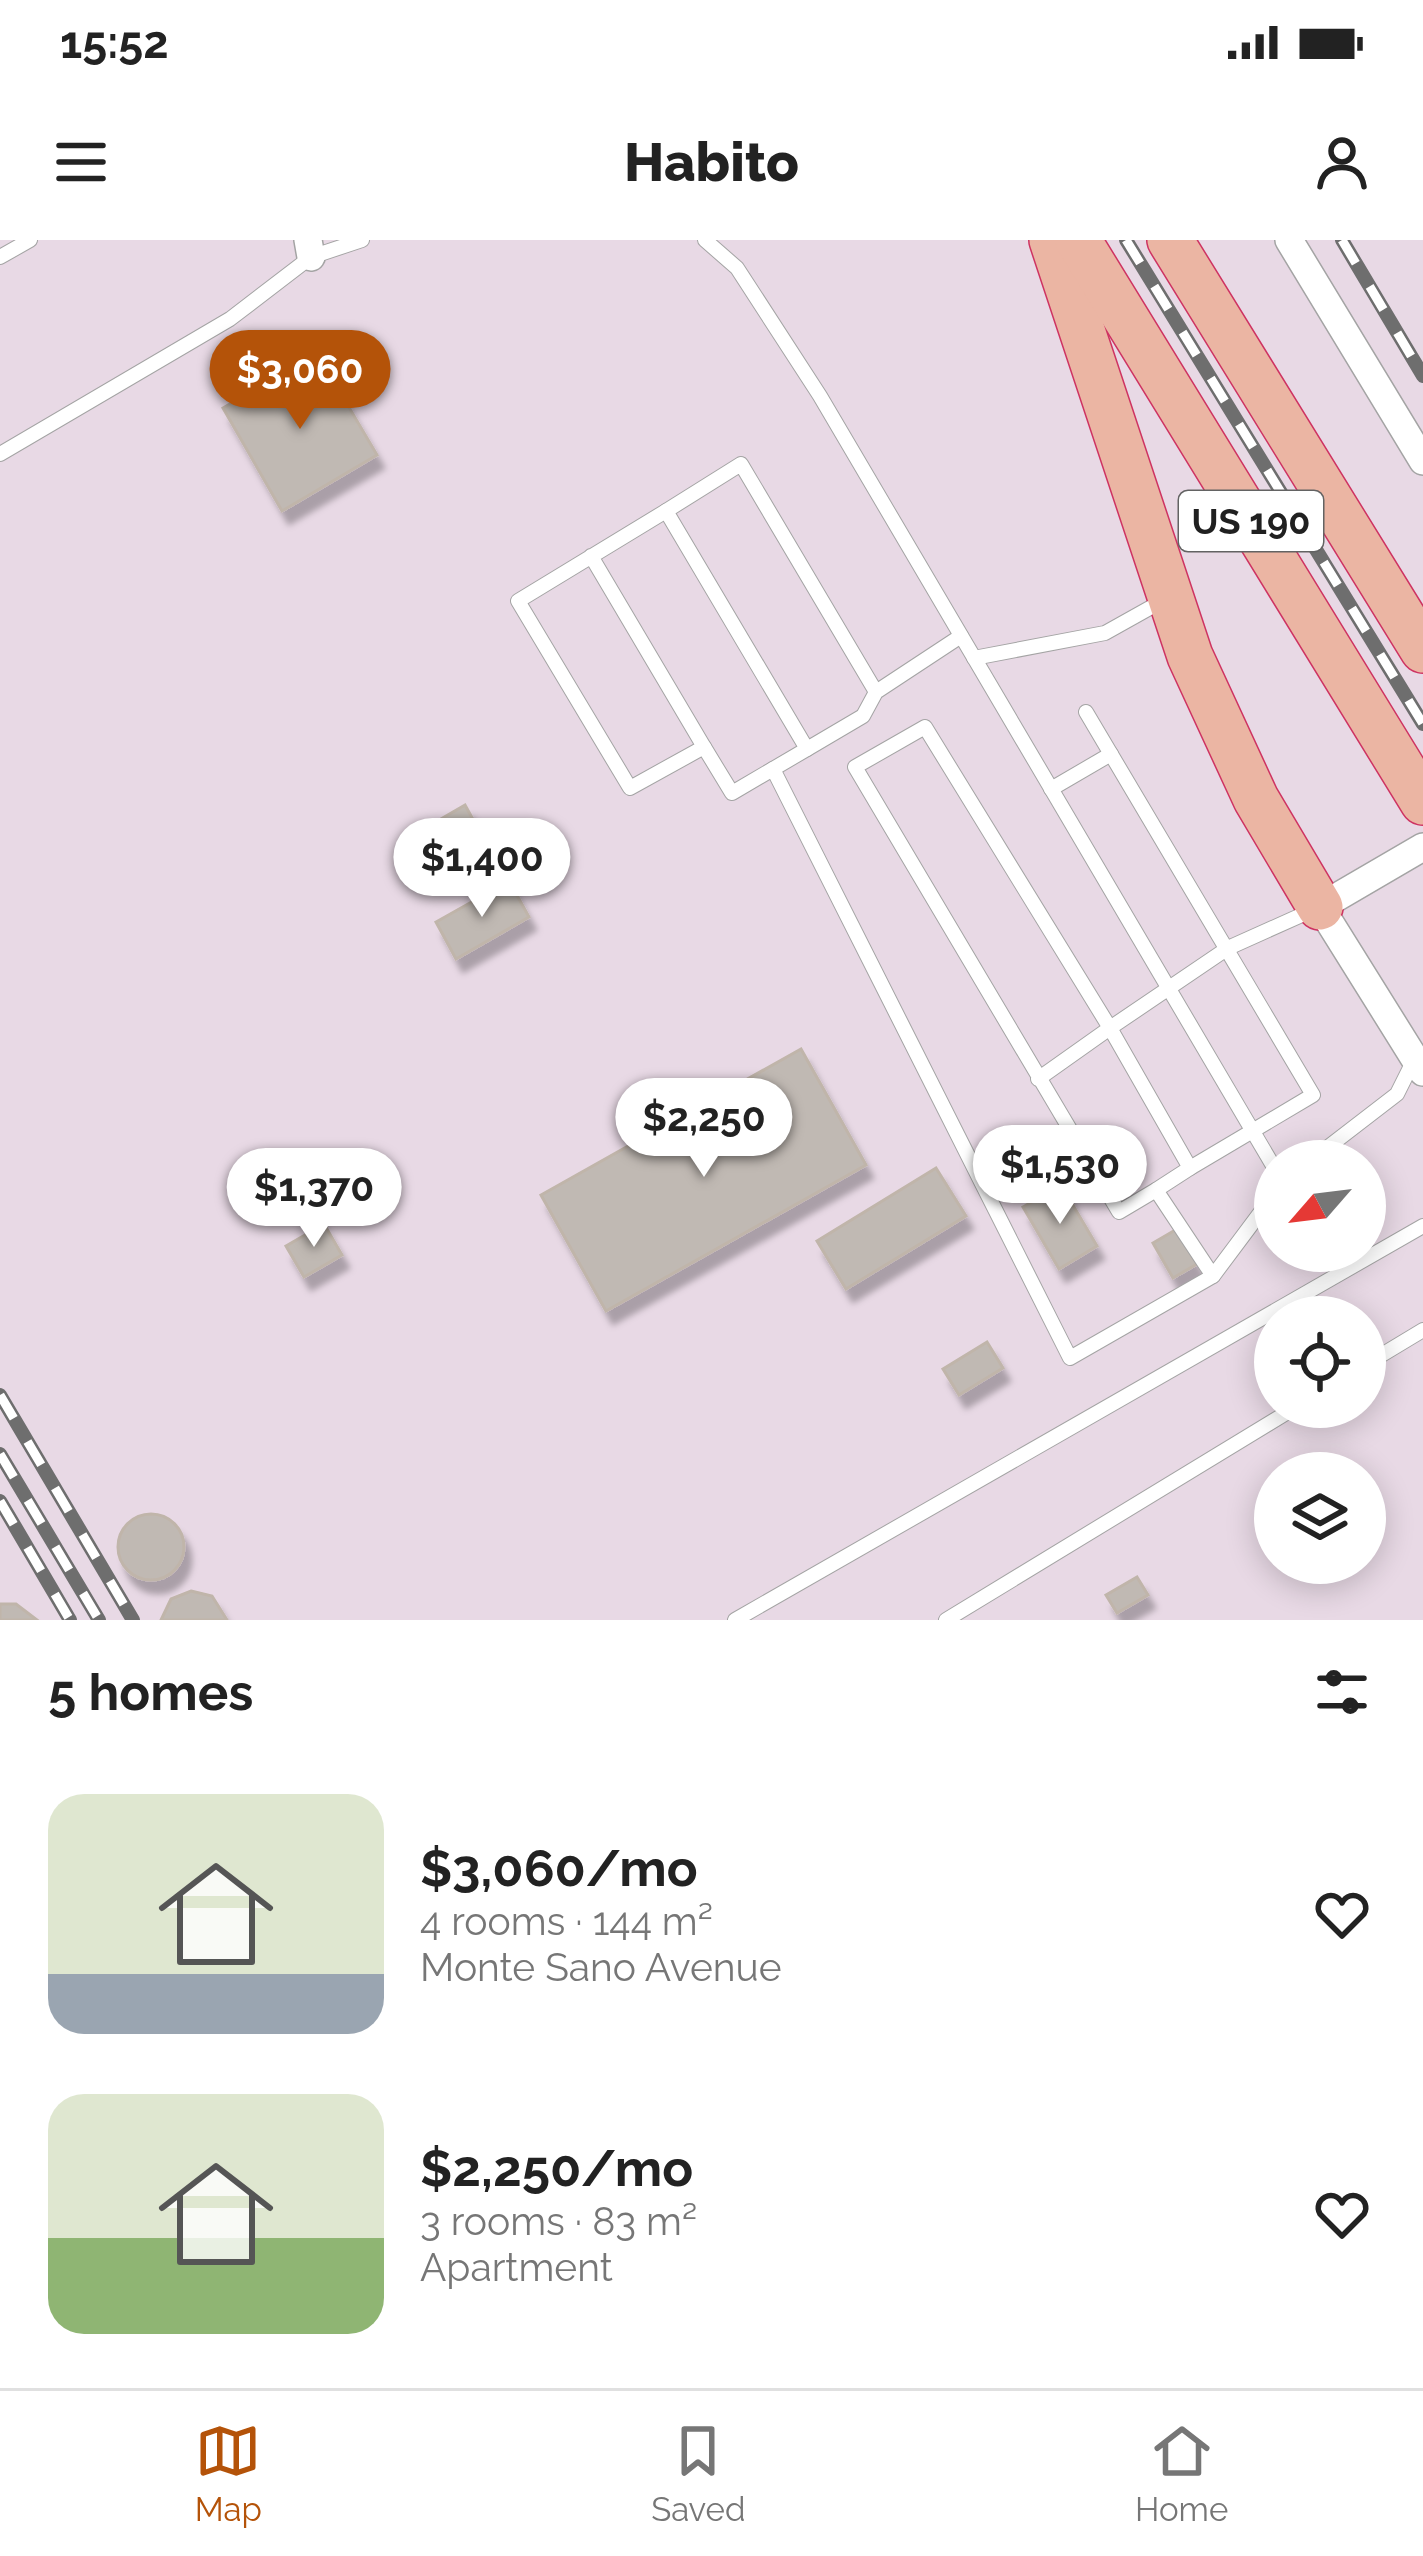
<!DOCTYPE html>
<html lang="en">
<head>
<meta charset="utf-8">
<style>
  body { margin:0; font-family:Raleway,sans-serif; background:#f2f2f2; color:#222; height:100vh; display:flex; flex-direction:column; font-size:45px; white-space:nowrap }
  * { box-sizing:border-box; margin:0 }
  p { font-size:39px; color:#767676 }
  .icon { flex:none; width:66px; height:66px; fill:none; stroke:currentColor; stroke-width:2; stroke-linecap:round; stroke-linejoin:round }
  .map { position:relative; height:1380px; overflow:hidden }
  .sheet { display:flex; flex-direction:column; background:#fff; flex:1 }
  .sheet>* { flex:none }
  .needle { width:78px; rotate:242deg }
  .buttons { position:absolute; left:1254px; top:900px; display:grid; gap:24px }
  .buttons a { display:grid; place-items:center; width:132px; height:132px; border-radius:50%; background:#fff; box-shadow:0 6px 30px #0003; font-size:60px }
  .price { position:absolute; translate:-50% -102px; padding:0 27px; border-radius:42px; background:#fff; color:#222; font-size:39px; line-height:78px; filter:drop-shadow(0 3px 6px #0008) }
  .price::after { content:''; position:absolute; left:50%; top:72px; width:36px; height:27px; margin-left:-18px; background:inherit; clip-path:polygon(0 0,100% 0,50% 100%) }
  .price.current { background:#b45309; color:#fff }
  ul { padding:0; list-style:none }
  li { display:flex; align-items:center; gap:36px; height:300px; padding:0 48px }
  li span { display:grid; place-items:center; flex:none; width:336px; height:240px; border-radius:36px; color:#555 }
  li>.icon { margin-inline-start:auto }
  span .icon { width:144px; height:144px; fill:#fffc; stroke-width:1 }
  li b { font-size:51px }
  h2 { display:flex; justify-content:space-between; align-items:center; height:144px; padding:0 48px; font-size:51px }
  .status { display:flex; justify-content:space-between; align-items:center; height:84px; padding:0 60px; background:#fff; direction:ltr }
  .status svg { height:33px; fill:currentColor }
  header { display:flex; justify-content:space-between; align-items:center; height:156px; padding:0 48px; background:#fff; font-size:54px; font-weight:800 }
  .dock { display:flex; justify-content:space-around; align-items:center; height:168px; border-top:3px solid #e0e0e0; background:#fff; font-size:33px; color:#767676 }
  .dock a { display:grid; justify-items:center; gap:6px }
  .dock .current { color:#b45309 }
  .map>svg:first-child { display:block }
  .industrial { fill:#e8d9e5; fill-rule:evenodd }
  .building { fill:#c0b9b3; stroke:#c0b5aa; stroke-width:3; filter:url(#shadow) }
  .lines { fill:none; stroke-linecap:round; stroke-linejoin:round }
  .service-casing { stroke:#a4a4a4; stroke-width:16 }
  .minor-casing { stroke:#a4a4a4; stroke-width:30 }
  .trunk-casing { stroke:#ce3362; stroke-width:48 }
  .service { stroke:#fff; stroke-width:14 }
  .minor { stroke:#fff; stroke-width:27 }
  .trunk { stroke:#ebb5a3; stroke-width:45 }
  .rail-casing { stroke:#6e6e6e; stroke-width:14 }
  .rail { stroke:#fff; stroke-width:9; stroke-dasharray:27; stroke-linecap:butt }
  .labels { text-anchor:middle; stroke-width:9; stroke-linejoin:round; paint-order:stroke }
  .shield { fill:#fff; stroke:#636363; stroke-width:3 }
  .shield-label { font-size:36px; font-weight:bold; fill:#202020 }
</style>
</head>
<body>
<div class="status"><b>15:52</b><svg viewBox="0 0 49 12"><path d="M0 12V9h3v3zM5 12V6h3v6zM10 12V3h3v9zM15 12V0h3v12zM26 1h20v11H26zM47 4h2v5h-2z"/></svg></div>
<header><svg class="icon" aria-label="menu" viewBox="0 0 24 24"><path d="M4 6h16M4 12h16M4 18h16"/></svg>Habito<svg class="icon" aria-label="person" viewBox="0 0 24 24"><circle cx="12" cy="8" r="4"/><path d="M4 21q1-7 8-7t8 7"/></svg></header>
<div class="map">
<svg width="1423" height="1380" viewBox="0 0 1423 1380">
  <defs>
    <filter id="shadow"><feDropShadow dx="7" dy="13" stdDeviation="3" flood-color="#0004"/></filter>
  </defs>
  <rect width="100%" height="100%" fill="#f0ede7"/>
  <path class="industrial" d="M 0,0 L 1423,0 L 1423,1380 L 0,1380 ZM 1275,921 L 1365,921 L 1365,1011 L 1275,1011 ZM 1275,1077 L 1365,1077 L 1365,1167 L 1275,1167 ZM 1275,1233 L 1365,1233 L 1365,1323 L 1275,1323 Z"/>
  <g class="building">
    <path d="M 317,113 L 377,215 L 282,271 L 223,168 Z"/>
    <path d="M 465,565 L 481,594 L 442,615 L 427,587 Z"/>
    <path d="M 509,641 L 529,677 L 456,719 L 436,682 Z"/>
    <path d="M 801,809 L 866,925 L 606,1071 L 541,955 Z"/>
    <path d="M 936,928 L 966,976 L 846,1049 L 817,1001 Z"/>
    <path d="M 1061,945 L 1097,1006 L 1059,1029 L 1023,967 Z"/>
    <path d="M 324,984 L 342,1015 L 304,1037 L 286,1006 Z"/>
    <path d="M 1177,989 L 1197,1024 L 1173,1038 L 1153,1003 Z"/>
    <path d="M 987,1102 L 1003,1128 L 959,1155 L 943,1129 Z"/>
    <circle cx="151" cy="1307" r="33"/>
    <path d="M 1137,1337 L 1148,1355 L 1117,1373 L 1106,1355 Z"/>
    <path d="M 191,1351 L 212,1356 L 227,1380 L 161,1380 L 171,1359 Z"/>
    <path d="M 0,1364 L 16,1364 L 37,1380 L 0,1380 Z"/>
  </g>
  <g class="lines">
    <defs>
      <g id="service">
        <path d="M 705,0 L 737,28 L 820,156 L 1275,929"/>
        <path d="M 0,17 L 30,0"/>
        <path d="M 0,214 L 230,79 L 311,17 L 362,0"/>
        <path d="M 591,316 L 704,507 L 630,548 L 518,361 L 666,271"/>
        <path d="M 974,418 L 1105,393 L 1164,360"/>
        <path d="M 876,452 L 741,224 L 666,271 L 807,509 L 863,476 L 876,452 L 961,396"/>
        <path d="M 1086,472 L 1313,855 L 1190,928"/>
        <path d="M 704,507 L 732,553 L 807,509"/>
        <path d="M 773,529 L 1070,1118 L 1213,1036"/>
        <path d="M 1051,549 L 1111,514"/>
        <path d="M 1038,839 L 1110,788 L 925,487 L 855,527 L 1119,972 L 1156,950"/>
        <path d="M 1310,921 L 1397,854 L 1415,818"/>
        <path d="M 1275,953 L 1213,1036 L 1156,950 L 1190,928 L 1110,788 L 1228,708 L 1315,669"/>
        <path d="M 1365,1125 L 1423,1090"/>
        <path d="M 735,1380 L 1423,986"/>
        <path d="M 946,1380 L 1296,1167"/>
      </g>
      <g id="minor">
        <path d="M 308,0 L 311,17"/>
        <path d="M 1289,0 L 1423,221"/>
        <path d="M 1423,607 L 1320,667 L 1423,832"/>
      </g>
      <g id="trunk">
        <path d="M 1052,0 L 1190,416 L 1256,559 L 1320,667"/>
        <path d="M 1078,0 L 1423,562"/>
        <path d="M 1170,0 L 1423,410"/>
      </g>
    </defs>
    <use href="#service" class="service-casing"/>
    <use href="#minor" class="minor-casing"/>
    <use href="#trunk" class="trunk-casing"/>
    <use href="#service" class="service"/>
    <use href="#minor" class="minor"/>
    <use href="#trunk" class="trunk"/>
    <defs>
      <g id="rail">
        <path d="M 1126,0 L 1423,484"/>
        <path d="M 1342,0 L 1423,136"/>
        <path d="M 0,1155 L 133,1380"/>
        <path d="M 0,1214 L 99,1380"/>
        <path d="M 0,1261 L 70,1380"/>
      </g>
    </defs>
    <use href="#rail" class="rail-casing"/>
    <use href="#rail" class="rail"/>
  </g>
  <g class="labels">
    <rect class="shield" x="1179" y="251" width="144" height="60" rx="9"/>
    <g class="shield-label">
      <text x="1251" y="294">US 190</text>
    </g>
  </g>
</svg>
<div class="buttons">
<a><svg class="needle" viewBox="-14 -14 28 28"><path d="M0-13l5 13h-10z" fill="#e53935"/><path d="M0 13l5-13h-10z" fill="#767676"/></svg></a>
<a><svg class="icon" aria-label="locate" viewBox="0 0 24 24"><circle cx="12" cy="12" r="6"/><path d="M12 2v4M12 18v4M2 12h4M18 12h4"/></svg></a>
<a><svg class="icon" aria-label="layers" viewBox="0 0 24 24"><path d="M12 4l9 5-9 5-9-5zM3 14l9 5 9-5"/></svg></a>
</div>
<b class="price current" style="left:300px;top:192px">$3,060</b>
<b class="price" style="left:482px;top:680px">$1,400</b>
<b class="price" style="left:704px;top:940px">$2,250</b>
<b class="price" style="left:1060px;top:987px">$1,530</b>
<b class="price" style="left:314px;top:1010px">$1,370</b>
</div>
<section class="sheet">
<h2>5 homes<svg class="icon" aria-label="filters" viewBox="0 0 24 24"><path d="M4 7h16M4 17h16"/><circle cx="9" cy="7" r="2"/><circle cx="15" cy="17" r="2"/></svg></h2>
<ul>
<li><span style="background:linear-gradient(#dfe7d0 75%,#9aa5b1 0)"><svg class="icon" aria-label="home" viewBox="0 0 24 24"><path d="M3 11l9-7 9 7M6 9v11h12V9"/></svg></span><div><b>$3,060/mo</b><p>4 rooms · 144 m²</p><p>Monte Sano Avenue</p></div><svg class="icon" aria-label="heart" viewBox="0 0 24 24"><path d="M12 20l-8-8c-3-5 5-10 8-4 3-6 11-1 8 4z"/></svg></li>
<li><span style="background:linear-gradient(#dfe7d0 60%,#8fb573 0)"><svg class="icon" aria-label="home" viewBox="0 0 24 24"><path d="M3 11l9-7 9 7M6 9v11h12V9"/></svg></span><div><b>$2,250/mo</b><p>3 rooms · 83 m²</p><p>Apartment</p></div><svg class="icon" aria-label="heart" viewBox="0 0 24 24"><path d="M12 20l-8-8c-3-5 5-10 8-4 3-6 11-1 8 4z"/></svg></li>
</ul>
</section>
<nav class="dock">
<a class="current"><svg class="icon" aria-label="map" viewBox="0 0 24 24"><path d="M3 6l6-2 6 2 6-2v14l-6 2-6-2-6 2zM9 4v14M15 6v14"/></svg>Map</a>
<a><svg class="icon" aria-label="saved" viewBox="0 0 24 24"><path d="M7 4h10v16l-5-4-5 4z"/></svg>Saved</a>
<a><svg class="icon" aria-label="home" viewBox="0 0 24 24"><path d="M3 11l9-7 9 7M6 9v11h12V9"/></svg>Home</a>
</nav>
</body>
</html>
